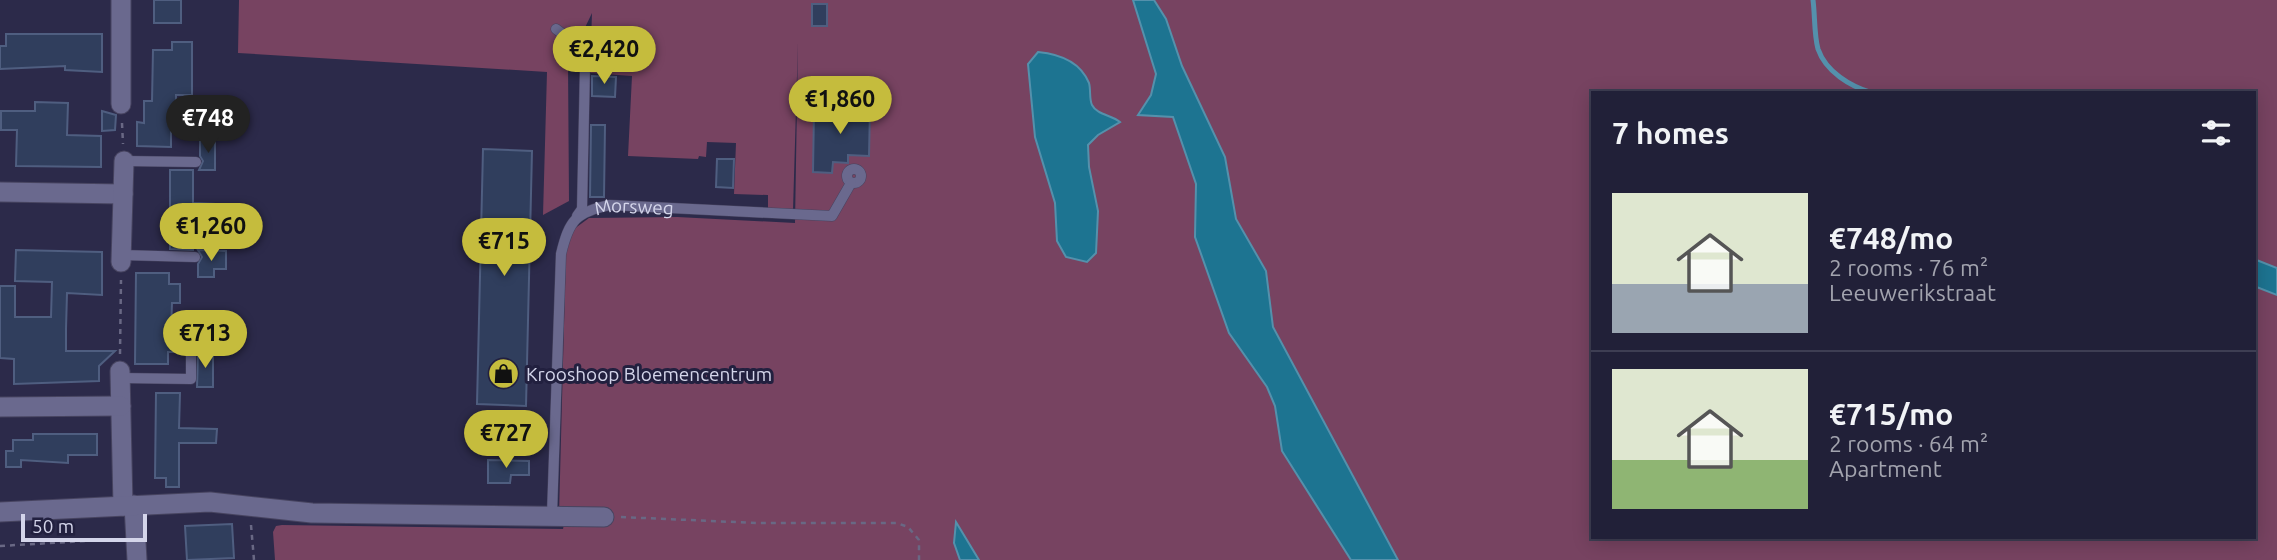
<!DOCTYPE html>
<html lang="en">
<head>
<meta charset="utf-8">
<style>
  body { margin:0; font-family:Ubuntu,sans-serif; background:#292840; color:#f1f3f6; height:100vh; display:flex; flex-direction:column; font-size:26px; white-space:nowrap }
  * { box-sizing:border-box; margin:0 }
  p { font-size:23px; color:#a2a3ae }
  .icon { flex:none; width:38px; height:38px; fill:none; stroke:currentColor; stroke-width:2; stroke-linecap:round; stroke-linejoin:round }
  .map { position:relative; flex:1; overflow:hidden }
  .drawer { position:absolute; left:1591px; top:91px; width:665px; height:448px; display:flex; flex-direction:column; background:#212038; border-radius:0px; box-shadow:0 4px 18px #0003,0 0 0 2px #3e3e53 }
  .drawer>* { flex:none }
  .scale { position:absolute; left:21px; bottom:18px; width:126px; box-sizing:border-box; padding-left:7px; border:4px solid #d4d5ea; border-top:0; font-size:19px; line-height:24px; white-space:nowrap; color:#d4d5ea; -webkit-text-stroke:5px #22203f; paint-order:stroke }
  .price { position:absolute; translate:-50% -60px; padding:0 16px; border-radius:24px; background:#c5bc3d; color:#111; font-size:23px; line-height:46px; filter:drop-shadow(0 2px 4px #0008) }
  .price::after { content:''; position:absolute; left:50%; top:42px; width:21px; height:16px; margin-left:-10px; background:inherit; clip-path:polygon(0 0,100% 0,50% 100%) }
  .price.active { background:#222; color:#fff }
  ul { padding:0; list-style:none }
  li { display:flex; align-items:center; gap:21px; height:175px; padding:0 21px }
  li+li { border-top:2px solid #3e3e53 }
  li span { display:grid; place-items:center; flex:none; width:196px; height:140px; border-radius:0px; color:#555 }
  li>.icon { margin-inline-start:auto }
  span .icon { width:84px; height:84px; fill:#fffc; stroke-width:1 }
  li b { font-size:30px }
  h2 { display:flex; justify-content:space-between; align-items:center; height:84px; padding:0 21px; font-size:30px }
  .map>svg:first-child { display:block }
  .green { fill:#774361 }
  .water { fill:#1d7491; stroke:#5491ac; stroke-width:2 }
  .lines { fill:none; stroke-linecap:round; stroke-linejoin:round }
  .stream { stroke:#5491ac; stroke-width:5 }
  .building { fill:#303e5d; stroke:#4f5e80; stroke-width:2 }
  .lane-casing { stroke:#474460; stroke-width:11 }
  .street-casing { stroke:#474460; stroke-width:21 }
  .path { stroke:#696884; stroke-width:2.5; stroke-dasharray:5 5; stroke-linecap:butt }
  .lane { stroke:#6a698e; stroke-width:10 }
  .street { stroke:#6a698e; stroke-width:19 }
  .labels { text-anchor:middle; stroke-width:6; stroke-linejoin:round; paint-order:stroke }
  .street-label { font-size:19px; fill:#d4d5ea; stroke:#22203f }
  .poi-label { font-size:19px; fill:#d4d5ea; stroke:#22203f; text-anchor:start }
</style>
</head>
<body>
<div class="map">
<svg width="2277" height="560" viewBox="0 0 2277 560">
  <rect width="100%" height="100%" fill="#2c2a4a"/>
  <path class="green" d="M 239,0 L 2277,0 L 2277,268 L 2254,259 L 2254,93 L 1592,93 L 1592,537 L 2254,537 L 2254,286 L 2277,295 L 2277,560 L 275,560 L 273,532 L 276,526 L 282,525 L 563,529 L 566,515 L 559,515 L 566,248 L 574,229 L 589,218 L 677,217 L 795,223 L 798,42 L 793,210 L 768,209 L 768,195 L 734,194 L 736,143 L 707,142 L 706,157 L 699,156 L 698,159 L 628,156 L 632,76 L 590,73 L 592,13 L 568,63 L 569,201 L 543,215 L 547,72 L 238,53 Z"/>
  <g class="water">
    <path d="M 1133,0 L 1154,0 L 1166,19 L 1182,66 L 1225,157 L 1236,219 L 1266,271 L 1273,327 L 1398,560 L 1351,560 L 1282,451 L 1275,406 L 1267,387 L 1229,333 L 1195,237 L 1196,184 L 1173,117 L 1138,115 L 1151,95 L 1156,74 Z"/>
    <path d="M 1038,52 C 1059,54 1080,61 1089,83 C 1091,90 1089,99 1092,105 C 1097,115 1112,115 1120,122 L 1098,135 L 1088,145 L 1089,167 L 1098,211 L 1096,253 L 1087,262 L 1066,257 L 1057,241 L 1055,203 L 1035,137 L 1028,64 Z"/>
    <path d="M 2254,259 L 2277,268 L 2277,295 L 2254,286 Z"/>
    <path d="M 956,522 L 979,560 L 960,560 L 954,543 Z"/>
  </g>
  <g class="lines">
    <path class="stream" d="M 1813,0 C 1815,15 1814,35 1818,49 C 1826,72 1850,86 1872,93"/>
  </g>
  <g class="building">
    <rect x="154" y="0" width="27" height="23"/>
    <rect x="812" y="4" width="15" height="22"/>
    <path d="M 6,34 L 102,34 L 102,72 L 65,70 L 65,66 L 0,69 L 0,46 L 6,46 Z"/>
    <path d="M 172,42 L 192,42 L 192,95 L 176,95 L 176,123 L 171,123 L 171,147 L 137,146 L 137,122 L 144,123 L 144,101 L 152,101 L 153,50 L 172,50 Z"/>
    <path d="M 592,76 L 616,77 L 615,97 L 592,96 Z"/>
    <path d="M 35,102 L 68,103 L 67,135 L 101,136 L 101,167 L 16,166 L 17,130 L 1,130 L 1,111 L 35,111 Z"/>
    <path d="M 834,107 L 870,108 L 869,156 L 848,155 L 848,163 L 833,162 L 832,173 L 813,172 L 814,110 L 834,110 Z"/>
    <path d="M 102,111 L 116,115 L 115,130 L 102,131 Z"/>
    <path d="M 591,125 L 605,125 L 604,197 L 590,197 Z"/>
    <path d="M 200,140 L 215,141 L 215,170 L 199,170 L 203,161 L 200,156 Z"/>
    <path d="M 483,149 L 532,151 L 526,406 L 477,404 Z"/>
    <path d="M 717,159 L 734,159 L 733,188 L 716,187 Z"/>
    <path d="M 170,170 L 193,170 L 193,203 L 215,204 L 214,217 L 194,216 L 193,250 L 170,249 Z"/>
    <path d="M 16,250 L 102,252 L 102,295 L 67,293 L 66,329 L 66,351 L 115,351 L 99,366 L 99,381 L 14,384 L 14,359 L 0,358 L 0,286 L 15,286 L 15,317 L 51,317 L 52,282 L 15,281 Z"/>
    <path d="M 198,250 L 226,251 L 226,269 L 214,269 L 214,277 L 198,277 L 198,264 L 202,257 Z"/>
    <path d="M 136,273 L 169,273 L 169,284 L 180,284 L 180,303 L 172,303 L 171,332 L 177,332 L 177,352 L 168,352 L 168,364 L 135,364 Z"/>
    <path d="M 198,353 L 213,353 L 213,387 L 197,387 Z"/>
    <path d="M 156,393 L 180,393 L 179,428 L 217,429 L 216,443 L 179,443 L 179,487 L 166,487 L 166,478 L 155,478 Z"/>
    <path d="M 33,434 L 97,434 L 97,455 L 68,455 L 68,463 L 21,460 L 21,467 L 6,467 L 6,451 L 13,451 L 13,440 L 33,440 Z"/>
    <path d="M 488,460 L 529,461 L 529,475 L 511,475 L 510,483 L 488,483 Z"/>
    <path d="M 232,524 L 234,558 L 187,560 L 185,526 Z"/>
  </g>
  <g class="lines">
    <defs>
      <g id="lane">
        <path d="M 556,29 L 580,47 L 585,66 L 582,209 L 577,216"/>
        <path d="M 124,161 L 196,162"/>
        <circle cx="854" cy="176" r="7"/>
        <path d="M 121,255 L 195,257"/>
        <path d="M 120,378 L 191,379 L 191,354"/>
        <path id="s1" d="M 552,514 L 561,254 C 569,220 576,212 610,205 L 832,216 L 851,183"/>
      </g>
      <g id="street">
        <path d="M 121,104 L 121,0"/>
        <path d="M 0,192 L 123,194"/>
        <path d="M 121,262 L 124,161"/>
        <path d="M 120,371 L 123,506"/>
        <path d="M 0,407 L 121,406"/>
        <path d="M 134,505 L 137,560"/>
        <path d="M 0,512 L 210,502 L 312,513 L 604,517"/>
      </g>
    </defs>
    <use href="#lane" class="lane-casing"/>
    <use href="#street" class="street-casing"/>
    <g class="path">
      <path d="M 122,123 L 123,144"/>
      <path d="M 120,354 L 121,280"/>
      <path d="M 621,517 L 757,523 L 897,523 L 908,527 L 919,540 L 919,560"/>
      <path d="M 251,525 L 254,560"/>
      <path d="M 0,546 L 119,539"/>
    </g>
    <use href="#lane" class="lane"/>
    <use href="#street" class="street"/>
  </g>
  <defs>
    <symbol id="shop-disc" viewBox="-11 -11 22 22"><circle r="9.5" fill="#c5bc3d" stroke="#22203f"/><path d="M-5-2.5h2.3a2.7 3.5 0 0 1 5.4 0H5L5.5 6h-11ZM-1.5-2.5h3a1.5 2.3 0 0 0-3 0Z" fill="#111"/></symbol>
  </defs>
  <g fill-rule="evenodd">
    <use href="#shop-disc" x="486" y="356" width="35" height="35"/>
  </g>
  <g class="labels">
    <g class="street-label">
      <text dy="7" stroke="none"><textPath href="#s1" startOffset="360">Morsweg</textPath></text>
    </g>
    <g class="poi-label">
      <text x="526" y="381">Krooshoop Bloemencentrum</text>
    </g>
  </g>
</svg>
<div class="scale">50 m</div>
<b class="price" style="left:604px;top:86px">€2,420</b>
<b class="price" style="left:840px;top:136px">€1,860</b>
<b class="price active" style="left:208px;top:155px">€748</b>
<b class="price" style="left:211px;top:263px">€1,260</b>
<b class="price" style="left:504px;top:278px">€715</b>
<b class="price" style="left:205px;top:370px">€713</b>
<b class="price" style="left:506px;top:470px">€727</b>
<section class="drawer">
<h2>7 homes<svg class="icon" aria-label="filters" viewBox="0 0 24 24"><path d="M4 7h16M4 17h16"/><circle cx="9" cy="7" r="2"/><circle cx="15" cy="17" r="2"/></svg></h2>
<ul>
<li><span style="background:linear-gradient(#dfe7d0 65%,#9aa5b1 0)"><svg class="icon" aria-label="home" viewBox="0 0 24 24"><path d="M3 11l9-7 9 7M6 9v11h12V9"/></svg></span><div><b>€748/mo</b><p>2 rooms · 76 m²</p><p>Leeuwerikstraat</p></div></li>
<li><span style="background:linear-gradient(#dfe7d0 65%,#8fb573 0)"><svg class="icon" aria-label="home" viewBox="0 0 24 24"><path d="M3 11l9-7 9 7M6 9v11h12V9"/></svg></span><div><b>€715/mo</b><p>2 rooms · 64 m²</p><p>Apartment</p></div></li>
</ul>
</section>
</div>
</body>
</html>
